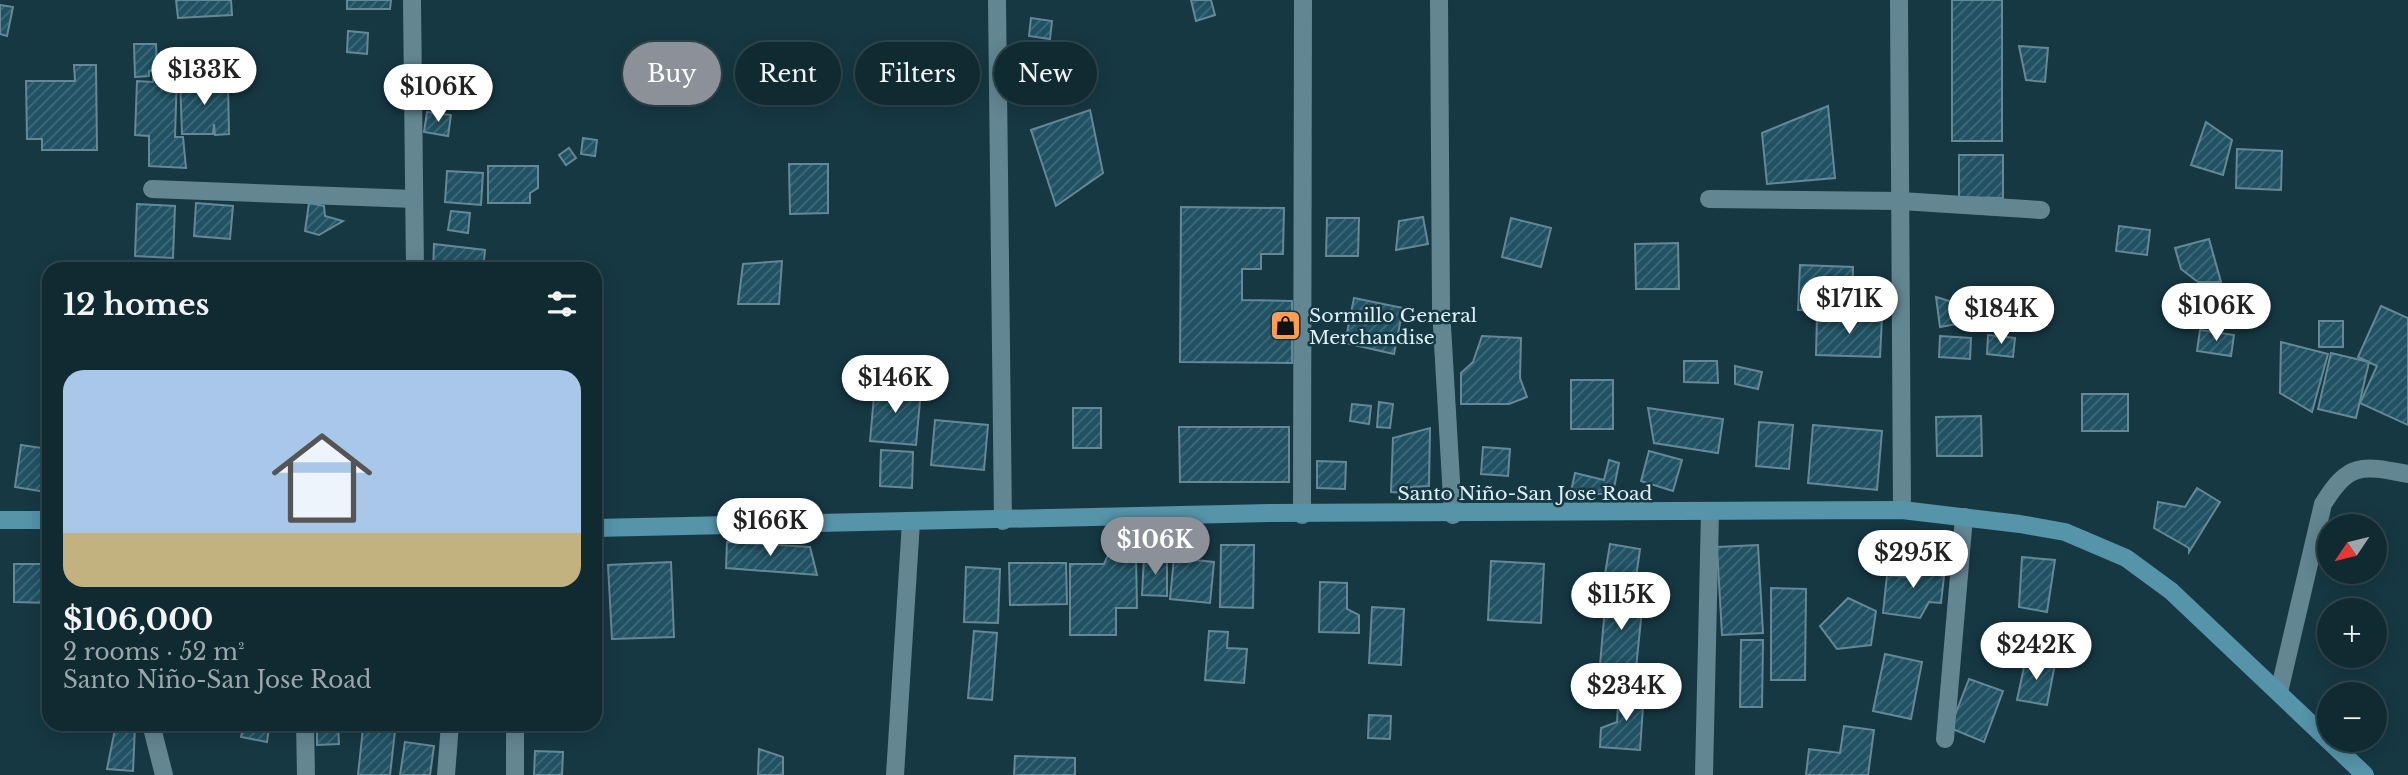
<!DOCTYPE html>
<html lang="en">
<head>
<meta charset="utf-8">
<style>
  body { margin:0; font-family:"Libre Baskerville",serif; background:#19323a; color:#f1f3f6; height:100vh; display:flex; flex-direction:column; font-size:26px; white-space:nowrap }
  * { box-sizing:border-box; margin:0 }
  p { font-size:23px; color:#9ca7ac }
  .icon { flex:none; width:38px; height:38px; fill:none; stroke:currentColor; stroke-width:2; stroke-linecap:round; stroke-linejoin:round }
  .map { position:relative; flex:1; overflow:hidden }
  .side { position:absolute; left:42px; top:262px; width:560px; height:469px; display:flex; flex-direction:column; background:#102a32; border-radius:21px; box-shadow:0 4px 18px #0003,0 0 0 2px #30464d }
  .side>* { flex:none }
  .top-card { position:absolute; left:623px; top:42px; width:665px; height:63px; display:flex; gap:14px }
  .needle { width:46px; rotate:235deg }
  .controls { position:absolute; left:2317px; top:514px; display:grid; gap:14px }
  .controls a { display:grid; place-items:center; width:70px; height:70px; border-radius:50%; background:#102a32; box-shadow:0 4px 18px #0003,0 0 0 2px #30464d; font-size:35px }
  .price { position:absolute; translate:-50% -60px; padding:0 16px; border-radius:24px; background:#fff; color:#222; font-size:23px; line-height:46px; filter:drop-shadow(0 2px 4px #0008) }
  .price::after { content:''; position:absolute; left:50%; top:42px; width:21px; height:16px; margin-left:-10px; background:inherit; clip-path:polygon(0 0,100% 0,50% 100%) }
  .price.current { background:#8c9099; color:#fff }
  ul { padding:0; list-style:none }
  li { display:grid; align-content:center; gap:14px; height:371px; padding:0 21px }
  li+li { border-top:2px solid #30464d }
  li span { display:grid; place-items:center; height:217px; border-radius:21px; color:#555 }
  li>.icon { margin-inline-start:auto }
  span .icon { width:126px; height:126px; fill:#fffc; stroke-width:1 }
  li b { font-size:30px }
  h2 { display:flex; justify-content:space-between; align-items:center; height:84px; padding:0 21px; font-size:30px }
  .tag { padding:0 24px; border-radius:32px; background:#102a32; box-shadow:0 4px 18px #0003,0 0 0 2px #30464d; font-size:24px; line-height:63px }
  .tag.current { background:#8c9099; color:#fff }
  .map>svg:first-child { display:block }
  .building { fill:url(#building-hatch); stroke:#658896; stroke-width:2 }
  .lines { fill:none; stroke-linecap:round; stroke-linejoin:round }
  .street { stroke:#638693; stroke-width:18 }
  .secondary { stroke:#5694a9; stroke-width:18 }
  .labels { text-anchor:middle; stroke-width:5; stroke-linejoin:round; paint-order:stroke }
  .poi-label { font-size:19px; fill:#def0f8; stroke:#163843; text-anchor:start }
  .street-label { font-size:19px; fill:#def0f8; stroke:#163843 }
</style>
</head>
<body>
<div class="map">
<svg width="2408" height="775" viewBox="0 0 2408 775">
  <defs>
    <pattern id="building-hatch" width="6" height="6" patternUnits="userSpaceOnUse" patternTransform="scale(1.75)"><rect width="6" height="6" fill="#205263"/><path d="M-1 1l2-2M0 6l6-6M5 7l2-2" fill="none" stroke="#406b7a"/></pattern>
  </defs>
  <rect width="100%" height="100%" fill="#163843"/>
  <g class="building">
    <path d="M 176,0 L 231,0 L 232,15 L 178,18 Z"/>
    <path d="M 347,0 L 391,0 L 390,9 L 347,9 Z"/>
    <path d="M 1191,0 L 1211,0 L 1215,15 L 1196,21 Z"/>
    <rect x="1952" y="0" width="50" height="141"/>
    <path d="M 0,5 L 13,7 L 7,36 L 0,34 Z"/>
    <path d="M 1031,18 L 1052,21 L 1050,39 L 1029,36 Z"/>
    <path d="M 348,31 L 368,33 L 367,54 L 347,52 Z"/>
    <path d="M 134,44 L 156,44 L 157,70 L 149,71 L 149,76 L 135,77 Z"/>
    <path d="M 2019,46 L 2048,48 L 2045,82 L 2026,80 Z"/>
    <path d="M 161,52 L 186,53 L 186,74 L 177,74 L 175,137 L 183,137 L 186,168 L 149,166 L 149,136 L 135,135 L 137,81 L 153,82 L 153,76 L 161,76 Z"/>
    <path d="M 74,65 L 96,65 L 97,150 L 42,150 L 42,139 L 27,139 L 26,81 L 75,81 Z"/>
    <path d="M 180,77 L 207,77 L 207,85 L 228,85 L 229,134 L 215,135 L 214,124 L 213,134 L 182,134 Z"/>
    <path d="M 1828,106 L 1835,178 L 1767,184 L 1762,133 Z"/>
    <path d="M 1090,110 L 1103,173 L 1056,206 L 1031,130 Z"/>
    <path d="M 427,112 L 451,115 L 448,136 L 424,132 Z"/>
    <path d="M 2206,122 L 2232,140 L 2223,175 L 2191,165 Z"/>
    <path d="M 583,138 L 597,140 L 595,156 L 581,154 Z"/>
    <path d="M 569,148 L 576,158 L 566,165 L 559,155 Z"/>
    <path d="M 2237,149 L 2282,151 L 2281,190 L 2236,188 Z"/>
    <path d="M 1959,155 L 2003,155 L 2003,198 L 1959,197 Z"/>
    <path d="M 789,164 L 828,164 L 828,213 L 790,214 Z"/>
    <path d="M 488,166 L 538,166 L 538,188 L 530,193 L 530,203 L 488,203 Z"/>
    <path d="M 447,171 L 483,173 L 481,205 L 445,202 Z"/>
    <path d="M 196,203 L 233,206 L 230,239 L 194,236 Z"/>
    <path d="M 309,203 L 324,206 L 325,216 L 343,221 L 319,235 L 305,231 Z"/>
    <path d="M 137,204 L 175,206 L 173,258 L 135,256 Z"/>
    <path d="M 1181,207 L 1284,208 L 1283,254 L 1261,254 L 1261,269 L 1242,269 L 1242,300 L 1292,301 L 1292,363 L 1180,362 Z"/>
    <path d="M 451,211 L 470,213 L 468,233 L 448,230 Z"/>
    <path d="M 1423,217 L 1428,244 L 1396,250 L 1399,221 Z"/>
    <path d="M 1327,218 L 1359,218 L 1358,256 L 1326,256 Z"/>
    <path d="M 1511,218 L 1551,228 L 1541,267 L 1502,257 Z"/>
    <path d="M 2119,226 L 2150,230 L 2147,255 L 2116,251 Z"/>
    <path d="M 2209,239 L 2221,282 L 2198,282 L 2181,269 L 2175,248 Z"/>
    <path d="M 1678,243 L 1679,289 L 1636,289 L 1635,244 Z"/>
    <path d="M 434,244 L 485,250 L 483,270 L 433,270 Z"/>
    <path d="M 782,261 L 779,304 L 738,304 L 743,264 Z"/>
    <path d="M 1800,265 L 1853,267 L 1852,312 L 1798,310 Z"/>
    <path d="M 284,266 L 324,269 L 324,270 L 284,270 Z"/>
    <path d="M 2202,287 L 2235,295 L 2237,298 L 2232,324 L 2204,317 Z"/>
    <path d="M 1936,297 L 1953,302 L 1957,324 L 1940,327 Z"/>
    <path d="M 1354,298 L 1403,308 L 1394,354 L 1345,343 Z"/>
    <path d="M 1976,298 L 1995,298 L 1997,325 L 1978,326 Z"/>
    <path d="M 2381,306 L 2408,318 L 2408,425 L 2360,403 L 2377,366 L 2358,357 Z"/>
    <path d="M 1817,316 L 1882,318 L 1880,357 L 1816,355 Z"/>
    <rect x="2319" y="321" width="24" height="26"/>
    <path d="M 2200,330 L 2234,335 L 2231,356 L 2197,351 Z"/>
    <path d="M 1988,335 L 2015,338 L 2013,357 L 1987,354 Z"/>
    <path d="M 1482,336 L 1521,338 L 1520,378 L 1527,397 L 1509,404 L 1461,404 L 1461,373 L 1473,362 Z"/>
    <path d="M 1940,336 L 1971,338 L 1970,359 L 1939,357 Z"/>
    <path d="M 2281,342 L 2328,354 L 2312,412 L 2280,393 Z"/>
    <path d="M 2331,353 L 2369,362 L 2356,418 L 2318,409 Z"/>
    <path d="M 1684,361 L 1717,361 L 1718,383 L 1684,382 Z"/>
    <path d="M 1735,366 L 1762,372 L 1758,389 L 1735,384 Z"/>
    <rect x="1571" y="380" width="42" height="49"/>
    <path d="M 875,385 L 921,390 L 916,445 L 870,441 Z"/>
    <rect x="2082" y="394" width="46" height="37"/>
    <path d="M 1379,402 L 1393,404 L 1390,428 L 1377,427 Z"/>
    <path d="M 1352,404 L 1371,406 L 1369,424 L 1350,421 Z"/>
    <rect x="1073" y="408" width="28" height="40"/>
    <path d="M 1648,408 L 1723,419 L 1718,453 L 1654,443 Z"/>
    <path d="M 1981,416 L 1982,456 L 1937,456 L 1936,417 Z"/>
    <path d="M 935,420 L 988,425 L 984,470 L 931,465 Z"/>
    <path d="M 1759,422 L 1793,425 L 1789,469 L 1756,466 Z"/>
    <path d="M 1813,425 L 1882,431 L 1877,490 L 1808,483 Z"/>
    <path d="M 1179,427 L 1289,427 L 1289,482 L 1180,482 Z"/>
    <path d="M 1430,428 L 1429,486 L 1411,487 L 1406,493 L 1391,492 L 1393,438 Z"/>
    <path d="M 21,445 L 49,449 L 46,492 L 15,487 Z"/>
    <path d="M 1483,447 L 1510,449 L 1508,476 L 1481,474 Z"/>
    <path d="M 881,450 L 913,452 L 912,488 L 880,486 Z"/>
    <path d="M 1649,451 L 1682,460 L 1673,491 L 1641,481 Z"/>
    <path d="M 1609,460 L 1619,463 L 1613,493 L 1570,496 L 1575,473 L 1604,480 Z"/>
    <path d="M 1317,461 L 1346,462 L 1345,489 L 1317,488 Z"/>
    <path d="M 2197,488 L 2220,502 L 2189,552 L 2189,548 L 2154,528 L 2158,502 L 2185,507 Z"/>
    <path d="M 727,542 L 810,547 L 817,575 L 726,568 Z"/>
    <path d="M 1610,544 L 1640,549 L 1635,585 L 1604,580 Z"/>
    <path d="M 1221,545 L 1254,545 L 1253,608 L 1220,607 Z"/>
    <path d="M 1758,545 L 1763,633 L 1722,635 L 1717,547 Z"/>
    <path d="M 1109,553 L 1136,554 L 1137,608 L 1116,608 L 1116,635 L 1070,635 L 1070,564 L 1104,564 Z"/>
    <path d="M 1910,553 L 1925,555 L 1923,573 L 1944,576 L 1941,603 L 1929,602 L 1920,618 L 1883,613 L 1887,575 L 1907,577 Z"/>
    <path d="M 1144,557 L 1167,558 L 1167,596 L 1142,595 Z"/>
    <path d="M 2022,557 L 2055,560 L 2047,612 L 2019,607 Z"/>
    <path d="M 1174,558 L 1214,562 L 1210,603 L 1170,599 Z"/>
    <path d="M 1491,561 L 1544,564 L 1541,623 L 1488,620 Z"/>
    <path d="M 671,562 L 674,637 L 612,639 L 608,565 Z"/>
    <path d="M 1009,563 L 1066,563 L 1067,604 L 1010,605 Z"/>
    <path d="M 14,564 L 49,564 L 49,603 L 14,602 Z"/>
    <path d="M 966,567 L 1000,569 L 998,623 L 964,622 Z"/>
    <path d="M 1320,582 L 1347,583 L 1347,609 L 1359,615 L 1359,633 L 1319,632 Z"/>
    <path d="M 1771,588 L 1806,589 L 1805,680 L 1771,680 Z"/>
    <path d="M 1606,595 L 1643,599 L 1636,669 L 1600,665 Z"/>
    <path d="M 1848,598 L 1876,611 L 1871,645 L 1837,649 L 1820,626 Z"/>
    <path d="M 1372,607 L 1404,609 L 1401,665 L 1369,663 Z"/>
    <path d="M 974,631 L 997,633 L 992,700 L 968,698 Z"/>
    <path d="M 1209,631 L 1228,632 L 1227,648 L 1247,649 L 1244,683 L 1205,680 Z"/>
    <path d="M 1741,640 L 1763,640 L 1762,707 L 1740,707 Z"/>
    <path d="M 1885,654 L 1922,662 L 1911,719 L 1873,711 Z"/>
    <path d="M 2026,658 L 2055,664 L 2047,705 L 2017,700 Z"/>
    <path d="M 1969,679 L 2003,691 L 1984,742 L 1950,728 Z"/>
    <path d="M 1619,689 L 1644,692 L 1640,750 L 1600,747 L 1601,728 L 1617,722 Z"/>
    <path d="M 1369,715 L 1391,716 L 1390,739 L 1368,738 Z"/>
    <path d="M 116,724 L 135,726 L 133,771 L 107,769 Z"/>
    <path d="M 201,724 L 230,724 L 229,731 L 200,728 Z"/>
    <path d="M 244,724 L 269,728 L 267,742 L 241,737 Z"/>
    <path d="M 317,724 L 338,724 L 339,744 L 317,745 Z"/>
    <path d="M 1844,726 L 1874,730 L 1868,775 L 1806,775 L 1809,749 L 1840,753 Z"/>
    <path d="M 363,728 L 395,731 L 390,775 L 358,775 Z"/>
    <path d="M 405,742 L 434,746 L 430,775 L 400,775 Z"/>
    <path d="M 759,749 L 783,757 L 783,775 L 758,775 Z"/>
    <path d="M 535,751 L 563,752 L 562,775 L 534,775 Z"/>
    <path d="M 1015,756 L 1075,758 L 1075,775 L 1014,775 Z"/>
  </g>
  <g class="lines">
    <g class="street">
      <path d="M 412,0 L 415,270"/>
      <path d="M 997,0 L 1003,521"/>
      <path d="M 1439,0 L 1441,309 L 1453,515"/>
      <path d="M 1899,0 L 1902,510"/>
      <path d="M 152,189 L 414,199"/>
      <path d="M 1709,199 L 1901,201 L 2041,210"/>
      <path d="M 1302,515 L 1303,0"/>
      <path d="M 2279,692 L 2323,504 C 2349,462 2361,465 2408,474"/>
      <path d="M 151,724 L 164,775"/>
      <path d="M 305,724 L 306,775"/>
      <path d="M 515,724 L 515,775"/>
      <path d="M 1945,739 L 1964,517"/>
      <path d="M 446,775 L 450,724"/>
      <path d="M 895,775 L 911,522"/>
      <path d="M 1704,775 L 1710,512"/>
    </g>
    <g class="secondary">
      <path d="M 0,520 L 49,520"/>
      <path d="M 595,528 L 1270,513 L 1902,510 L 2020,524 L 2065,532 L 2126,558 L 2171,591 L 2365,775"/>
    </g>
  </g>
  <defs>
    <symbol id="shop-square" viewBox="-11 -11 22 22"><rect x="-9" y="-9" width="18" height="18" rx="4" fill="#fc9d53" stroke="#163843"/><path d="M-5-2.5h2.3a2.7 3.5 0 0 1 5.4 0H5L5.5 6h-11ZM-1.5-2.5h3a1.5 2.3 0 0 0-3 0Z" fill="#111"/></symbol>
  </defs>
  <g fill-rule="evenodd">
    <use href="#shop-square" x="1268" y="308" width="35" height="35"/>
  </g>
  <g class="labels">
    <g class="poi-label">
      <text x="1309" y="322">Sormillo General<tspan x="1309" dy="22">Merchandise</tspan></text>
    </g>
    <g class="street-label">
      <text x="1525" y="500">Santo Niño-San Jose Road</text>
    </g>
  </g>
</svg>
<div class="controls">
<a><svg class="needle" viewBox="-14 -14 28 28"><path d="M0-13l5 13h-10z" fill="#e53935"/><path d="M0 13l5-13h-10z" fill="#9ca7ac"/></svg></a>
<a>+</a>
<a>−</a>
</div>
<b class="price" style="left:204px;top:107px">$133K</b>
<b class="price" style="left:438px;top:124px">$106K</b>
<b class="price" style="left:1849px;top:336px">$171K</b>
<b class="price" style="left:2216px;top:343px">$106K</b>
<b class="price" style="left:2001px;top:346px">$184K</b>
<b class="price" style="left:895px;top:415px">$146K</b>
<b class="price" style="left:770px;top:558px">$166K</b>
<b class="price current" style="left:1155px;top:577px">$106K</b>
<b class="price" style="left:1913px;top:590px">$295K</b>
<b class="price" style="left:1621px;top:632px">$115K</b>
<b class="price" style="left:2036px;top:682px">$242K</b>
<b class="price" style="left:1626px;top:723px">$234K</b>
<div class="top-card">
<a class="tag current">Buy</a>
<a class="tag">Rent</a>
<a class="tag">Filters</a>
<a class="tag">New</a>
</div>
<section class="side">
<h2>12 homes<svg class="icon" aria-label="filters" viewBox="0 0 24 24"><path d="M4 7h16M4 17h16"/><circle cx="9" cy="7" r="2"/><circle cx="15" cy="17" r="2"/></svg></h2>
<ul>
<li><span style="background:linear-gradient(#a9c7e8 75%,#c2b280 0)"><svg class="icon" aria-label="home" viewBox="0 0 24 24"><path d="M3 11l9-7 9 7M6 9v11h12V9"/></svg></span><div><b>$106,000</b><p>2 rooms · 52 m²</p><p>Santo Niño-San Jose Road</p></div></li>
</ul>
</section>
</div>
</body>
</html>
